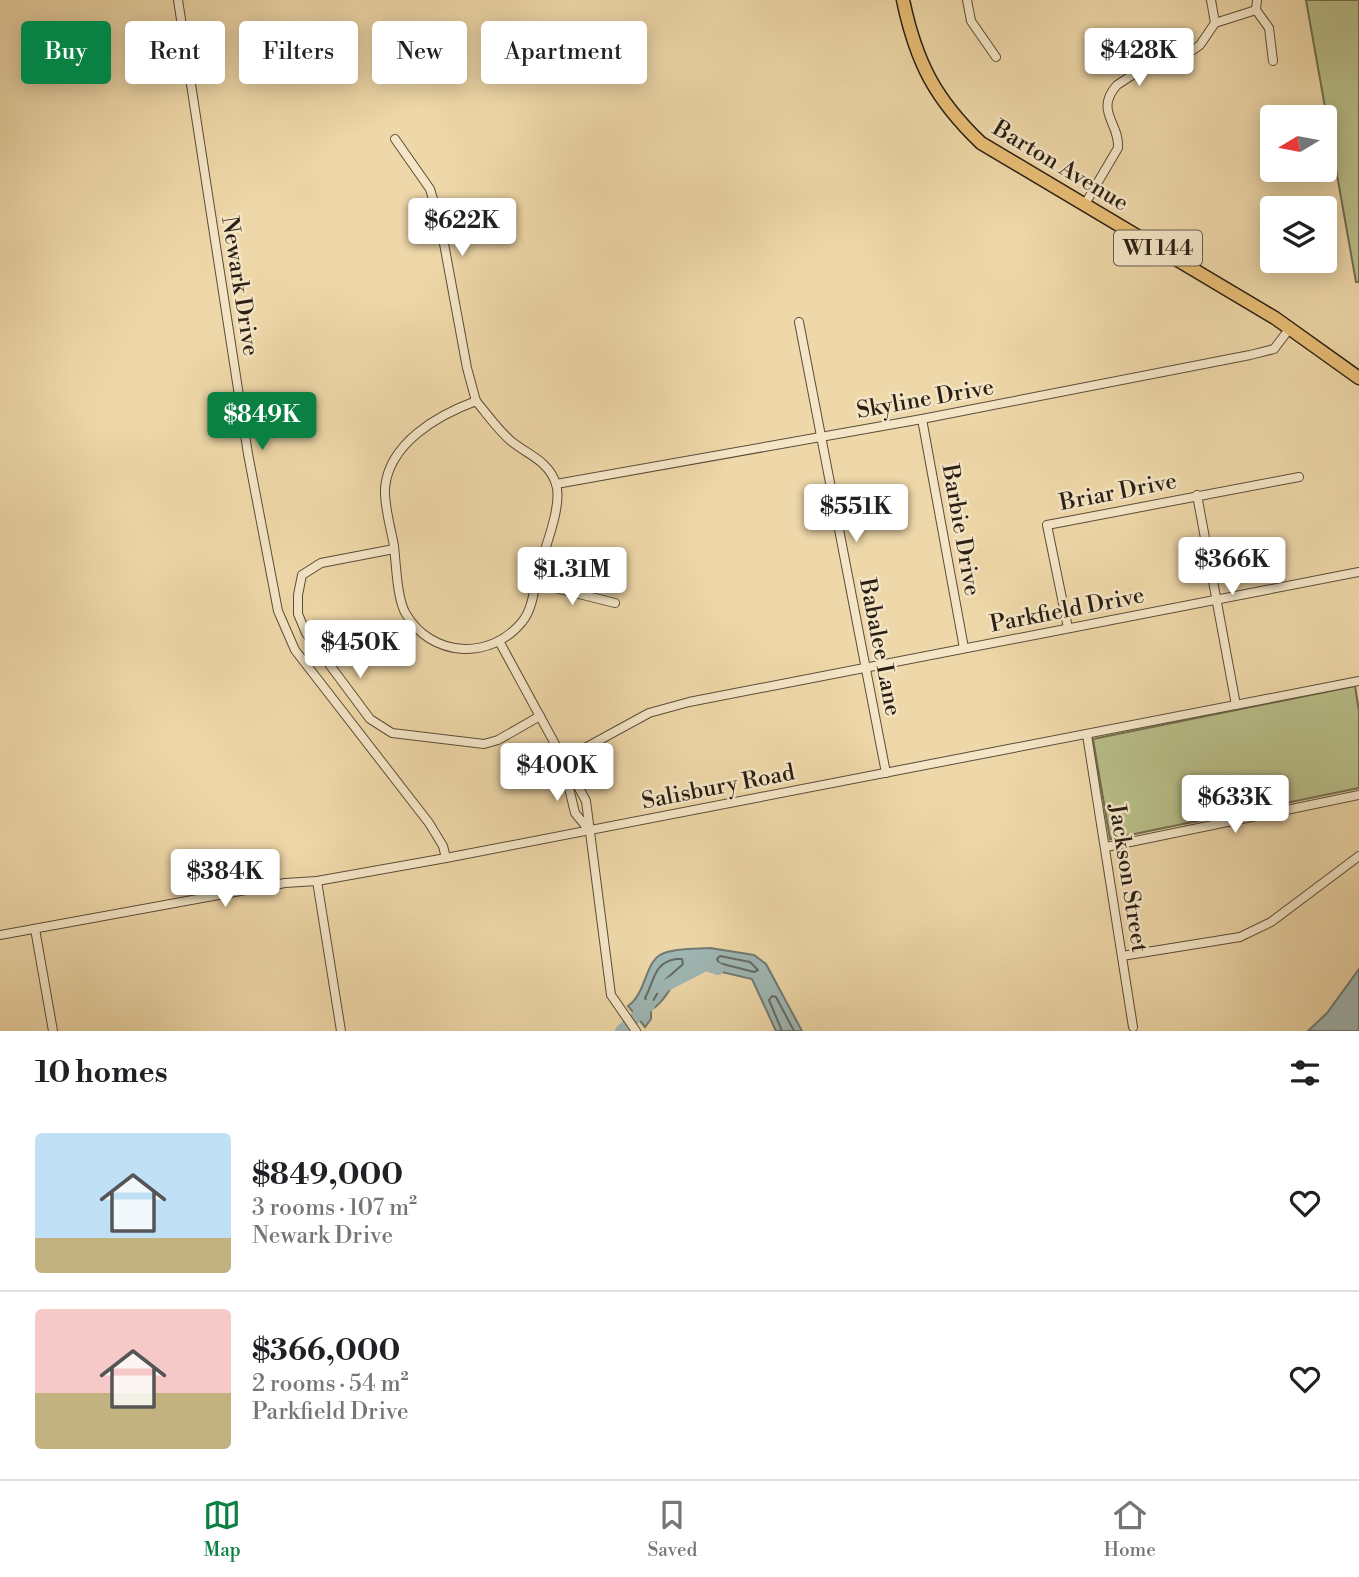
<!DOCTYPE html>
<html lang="en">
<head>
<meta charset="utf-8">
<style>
  body { margin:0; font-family:"Libre Bodoni",serif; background:#f6f6f6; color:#202124; height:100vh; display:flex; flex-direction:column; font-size:26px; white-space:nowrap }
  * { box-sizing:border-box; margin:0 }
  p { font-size:23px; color:#757577 }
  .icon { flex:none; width:38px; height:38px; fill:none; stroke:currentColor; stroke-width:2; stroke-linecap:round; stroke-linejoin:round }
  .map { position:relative; height:1031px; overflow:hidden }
  .side { display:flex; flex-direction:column; background:#fff; flex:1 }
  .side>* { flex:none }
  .guide { position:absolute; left:21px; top:21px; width:700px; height:63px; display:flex; gap:14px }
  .needle { width:46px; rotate:260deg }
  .buttons { position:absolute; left:1260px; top:105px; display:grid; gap:14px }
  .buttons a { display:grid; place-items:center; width:77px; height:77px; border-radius:7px; background:#fff; box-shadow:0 4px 18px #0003; font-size:35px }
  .price { position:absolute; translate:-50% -60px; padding:0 16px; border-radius:7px; background:#fff; color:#222; font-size:23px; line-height:46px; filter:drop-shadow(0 2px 4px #0008) }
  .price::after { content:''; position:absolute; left:50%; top:42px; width:21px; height:16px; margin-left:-10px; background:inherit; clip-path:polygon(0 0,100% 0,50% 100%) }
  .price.selected { background:#0b8043; color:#fff }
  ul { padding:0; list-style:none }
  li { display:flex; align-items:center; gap:21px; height:175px; padding:0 35px }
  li+li { border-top:2px solid #e0e0e0 }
  li span { display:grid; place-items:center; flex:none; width:196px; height:140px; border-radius:7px; color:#555 }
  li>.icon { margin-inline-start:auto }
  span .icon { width:84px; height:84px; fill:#fffc; stroke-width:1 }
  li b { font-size:30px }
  h2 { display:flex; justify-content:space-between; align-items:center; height:84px; padding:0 35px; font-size:30px }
  .tag { padding:0 24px; border-radius:7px; background:#fff; box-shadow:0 4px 18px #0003; font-size:24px; line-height:63px }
  .tag.selected { background:#0b8043; color:#fff }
  .tab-bar { display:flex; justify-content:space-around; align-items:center; height:98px; border-top:2px solid #e0e0e0; background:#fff; font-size:19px; color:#757577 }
  .tab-bar a { display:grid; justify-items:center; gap:4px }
  .tab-bar .selected { color:#0b8043 }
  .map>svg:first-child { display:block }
  .green { fill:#b8be88; stroke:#706e4e; stroke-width:2 }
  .water { fill:#9fb7b4; stroke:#707a74; stroke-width:2 }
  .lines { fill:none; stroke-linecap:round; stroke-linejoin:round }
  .shore { stroke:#646b64; stroke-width:2 }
  .river { stroke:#9fb7b4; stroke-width:12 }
  .minor-casing { stroke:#5a4d39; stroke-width:10 }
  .primary-casing { stroke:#291f14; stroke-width:15 }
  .minor { stroke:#f4e5c6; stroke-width:8 }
  .primary { stroke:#e7bc74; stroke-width:12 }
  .labels { text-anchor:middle; stroke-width:5; stroke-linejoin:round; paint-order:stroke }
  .shield { fill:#f4e5c6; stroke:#665a49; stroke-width:2 }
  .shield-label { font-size:21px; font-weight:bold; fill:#291f14 }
  .street-label { font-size:23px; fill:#291f14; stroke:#f4e5c6 }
</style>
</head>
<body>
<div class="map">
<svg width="1359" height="1031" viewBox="0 0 1359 1031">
  <rect width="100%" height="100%" fill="#eed7a8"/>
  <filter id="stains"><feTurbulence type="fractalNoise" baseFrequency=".00286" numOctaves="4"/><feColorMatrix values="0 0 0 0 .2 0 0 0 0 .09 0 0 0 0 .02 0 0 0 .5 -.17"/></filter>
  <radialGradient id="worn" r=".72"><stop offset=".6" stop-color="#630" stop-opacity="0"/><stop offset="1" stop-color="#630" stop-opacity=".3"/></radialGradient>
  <g class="green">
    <path d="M 1306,0 L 1359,0 L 1359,282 L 1356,282 Z"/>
    <path d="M 1355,686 L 1359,711 L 1359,788 L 1110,839 L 1093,739 Z"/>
  </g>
  <g class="water">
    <path d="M 710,948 L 754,955 L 766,964 L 802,1031 L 776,1031 L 752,979 L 696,966 C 671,976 669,1000 651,1010 L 651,1019 L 645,1027 L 628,1006 C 646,993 645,964 660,955 C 673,948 696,949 710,948 Z"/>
    <path d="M 1359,969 L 1359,1031 L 1308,1031 L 1327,1013 Z"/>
  </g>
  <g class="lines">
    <g class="shore">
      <path d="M 720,956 L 750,962 L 758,970 L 754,972 L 719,963 L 717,959 Z"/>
      <path d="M 676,959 L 682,959 L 683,964 L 665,980 L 653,1001 L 647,1002 L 645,998 C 655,980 653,963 676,959 Z"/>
      <path d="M 782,1031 L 769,1000 L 772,996 L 776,997 L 794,1031"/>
    </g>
    <g class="river">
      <path d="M 661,988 L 706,965 L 718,969"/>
      <path d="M 621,1031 L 649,1005"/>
    </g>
    <defs>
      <g id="minor">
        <path d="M 178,0 L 248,454 L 278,611 L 295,650 L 429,823 L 443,846 L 446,858"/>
        <path d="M 967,0 L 971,21 L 996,57"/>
        <path d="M 1211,0 L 1215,23"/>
        <path d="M 1257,0 L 1256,10 L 1269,28 L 1273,61"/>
        <path d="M 395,139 L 430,189 L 440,222 L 467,368 L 476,401"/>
        <path d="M 1085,204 L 1118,148 C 1120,123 1094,111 1117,85 L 1165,54 L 1193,50 L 1200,45 L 1215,23 L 1256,10"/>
        <path d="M 799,322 L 886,773"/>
        <path d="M 476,401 C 487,414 498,430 511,441 C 528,455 549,461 556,484 C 563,505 544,550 538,572 C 534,588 533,609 522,622 C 490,661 431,657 406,614 C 397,600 396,563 394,546 C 391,528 384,507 385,488 C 389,443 438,415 476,401 Z"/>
        <path d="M 922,419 L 964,648"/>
        <path d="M 556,484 L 922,419 L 1250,355 L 1274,349 L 1290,328"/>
        <path d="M 1197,495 L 1236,705"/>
        <path d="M 394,549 L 321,563 L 302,575 L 298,595 L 298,614 L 306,633 L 370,719 L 392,733 L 484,744 L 498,740 L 540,716"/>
        <path d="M 535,583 L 615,603"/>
        <path d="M 1068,628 L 1047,525 L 1299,477"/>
        <path d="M 499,641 L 586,801 L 611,995 L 636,1031"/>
        <path d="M 1087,735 L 1133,1027"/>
        <path d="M 563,760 L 649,713 L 689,702 L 1359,572"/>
        <path d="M 563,763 L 575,813 L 589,830"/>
        <path d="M 1106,847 L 1359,795"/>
        <path d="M 317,881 L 341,1031"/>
        <path d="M 35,929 L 53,1031"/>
        <path d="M 0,935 L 285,883 L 317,881 L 446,858 L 1359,681"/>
        <path d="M 1122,956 L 1240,937 L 1271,922 L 1359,856"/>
      </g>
      <path id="primary" d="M 903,0 C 916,62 935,99 981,143 L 1275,318 L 1359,378"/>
    </defs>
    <use href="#minor" class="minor-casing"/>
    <use href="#primary" class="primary-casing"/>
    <use href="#minor" class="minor"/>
    <use href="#primary" class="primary"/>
  </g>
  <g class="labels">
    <rect class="shield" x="1114" y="230.5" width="88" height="35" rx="5"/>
    <g class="shield-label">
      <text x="1158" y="255">WI 144</text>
    </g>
    <g class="street-label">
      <text transform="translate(1061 165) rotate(31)" y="8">Barton Avenue</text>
      <text transform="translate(241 286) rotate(81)" y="8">Newark Drive</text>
      <text transform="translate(925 398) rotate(-10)" y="8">Skyline Drive</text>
      <text transform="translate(1118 491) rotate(-11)" y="8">Briar Drive</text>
      <text transform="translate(962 530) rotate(80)" y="8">Barbie Drive</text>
      <text transform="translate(1067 609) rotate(-11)" y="8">Parkfield Drive</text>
      <text transform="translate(881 647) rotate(79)" y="8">Babalee Lane</text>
      <text transform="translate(718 786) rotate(-11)" y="8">Salisbury Road</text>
      <text transform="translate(1129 878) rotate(81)" y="8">Jackson Street</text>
    </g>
  </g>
  <rect width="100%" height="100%" filter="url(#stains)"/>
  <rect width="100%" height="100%" fill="url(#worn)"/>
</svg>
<div class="buttons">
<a><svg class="needle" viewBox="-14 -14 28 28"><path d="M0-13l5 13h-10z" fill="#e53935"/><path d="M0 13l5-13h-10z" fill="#757577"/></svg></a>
<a><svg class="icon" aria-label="layers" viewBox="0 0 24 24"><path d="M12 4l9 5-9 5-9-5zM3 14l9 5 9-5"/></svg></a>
</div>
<b class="price" style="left:1139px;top:88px">$428K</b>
<b class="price" style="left:462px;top:258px">$622K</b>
<b class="price selected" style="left:262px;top:452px">$849K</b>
<b class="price" style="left:856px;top:544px">$551K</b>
<b class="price" style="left:1232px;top:597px">$366K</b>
<b class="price" style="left:572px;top:607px">$1.31M</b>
<b class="price" style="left:360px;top:680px">$450K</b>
<b class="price" style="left:557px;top:803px">$400K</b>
<b class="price" style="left:1235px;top:835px">$633K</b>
<b class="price" style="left:225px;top:909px">$384K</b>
<div class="guide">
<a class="tag selected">Buy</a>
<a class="tag">Rent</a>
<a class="tag">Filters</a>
<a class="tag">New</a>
<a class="tag">Apartment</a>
</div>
</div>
<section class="side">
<h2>10 homes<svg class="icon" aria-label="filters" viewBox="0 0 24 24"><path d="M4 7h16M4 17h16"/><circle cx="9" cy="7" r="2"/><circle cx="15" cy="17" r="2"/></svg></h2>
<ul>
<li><span style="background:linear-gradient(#bfe0f5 75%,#c2b280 0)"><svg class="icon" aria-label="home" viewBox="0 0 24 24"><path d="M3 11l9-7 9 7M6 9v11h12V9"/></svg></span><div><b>$849,000</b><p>3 rooms · 107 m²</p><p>Newark Drive</p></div><svg class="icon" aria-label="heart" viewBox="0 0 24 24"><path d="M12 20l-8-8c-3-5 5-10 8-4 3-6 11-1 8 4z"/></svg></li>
<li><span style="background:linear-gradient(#f6c9c9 60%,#c2b280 0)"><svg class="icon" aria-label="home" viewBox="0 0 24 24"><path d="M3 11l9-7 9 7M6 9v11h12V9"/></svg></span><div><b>$366,000</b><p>2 rooms · 54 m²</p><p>Parkfield Drive</p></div><svg class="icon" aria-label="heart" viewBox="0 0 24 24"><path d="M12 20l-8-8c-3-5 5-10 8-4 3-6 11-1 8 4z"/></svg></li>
</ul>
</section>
<nav class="tab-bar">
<a class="selected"><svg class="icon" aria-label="map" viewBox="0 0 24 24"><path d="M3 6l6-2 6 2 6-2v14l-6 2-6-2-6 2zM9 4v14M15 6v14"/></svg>Map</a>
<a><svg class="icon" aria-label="saved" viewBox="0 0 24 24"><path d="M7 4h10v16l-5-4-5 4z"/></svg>Saved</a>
<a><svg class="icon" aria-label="home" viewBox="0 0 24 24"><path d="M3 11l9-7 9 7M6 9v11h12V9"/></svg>Home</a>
</nav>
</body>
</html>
